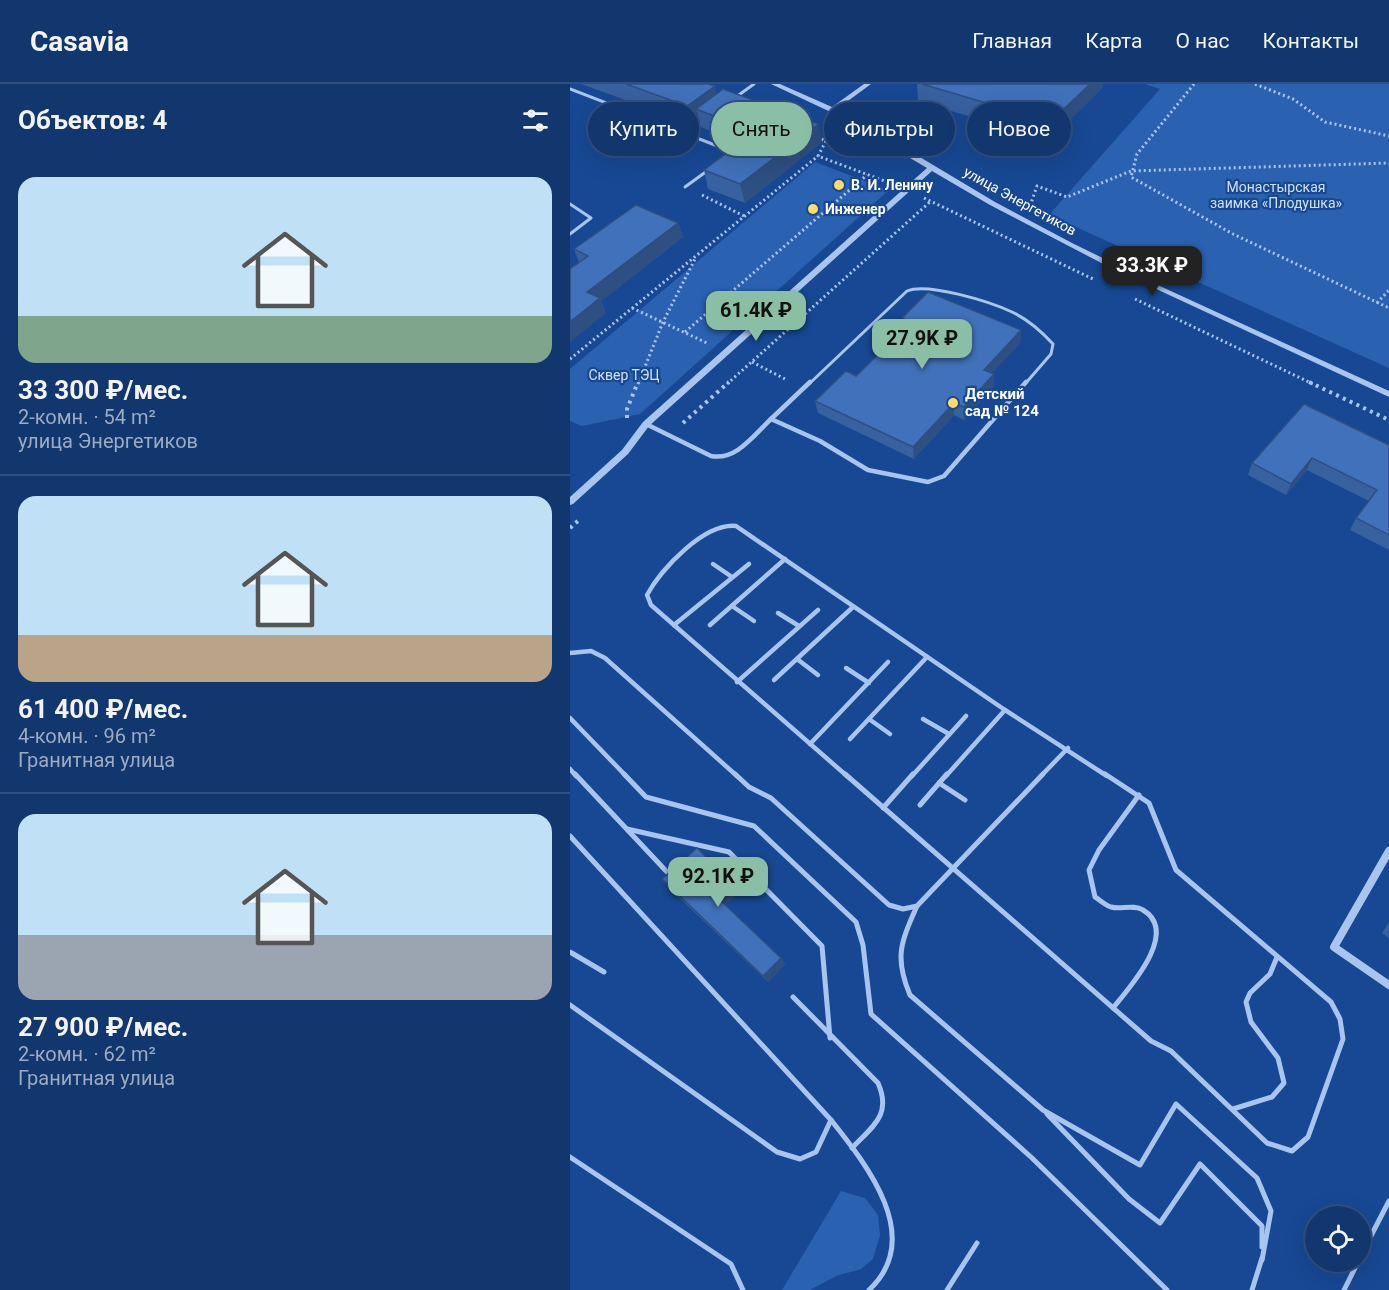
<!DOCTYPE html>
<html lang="ru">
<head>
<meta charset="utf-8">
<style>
  body { margin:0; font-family:Roboto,sans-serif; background:#1f4176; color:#f1f3f6; height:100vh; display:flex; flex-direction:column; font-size:22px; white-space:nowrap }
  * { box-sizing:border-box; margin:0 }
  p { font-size:20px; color:#9cabc2 }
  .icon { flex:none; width:33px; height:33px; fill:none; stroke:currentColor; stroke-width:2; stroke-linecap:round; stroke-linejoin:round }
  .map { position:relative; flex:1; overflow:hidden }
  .side { display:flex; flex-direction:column; background:#12366e; width:570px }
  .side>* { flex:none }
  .hud { position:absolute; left:18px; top:18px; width:570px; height:54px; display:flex; gap:12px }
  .fabs { position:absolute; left:735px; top:1122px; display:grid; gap:12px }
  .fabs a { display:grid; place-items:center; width:66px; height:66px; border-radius:50%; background:#12366e; box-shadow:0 6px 24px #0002,0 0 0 2px #315081; font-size:30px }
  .price { position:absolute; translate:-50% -51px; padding:0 14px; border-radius:12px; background:#8abfa5; color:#111; font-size:20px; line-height:39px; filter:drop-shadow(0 2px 3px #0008) }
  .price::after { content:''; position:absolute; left:50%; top:36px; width:18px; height:14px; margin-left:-9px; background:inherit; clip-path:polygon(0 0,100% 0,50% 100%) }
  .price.current { background:#222; color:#fff }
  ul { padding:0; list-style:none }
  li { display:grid; align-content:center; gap:12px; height:318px; padding:0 18px }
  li+li { border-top:2px solid #315081 }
  li span { display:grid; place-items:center; height:186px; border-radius:18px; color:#555 }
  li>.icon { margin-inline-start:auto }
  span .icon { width:108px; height:108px; fill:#fffc; stroke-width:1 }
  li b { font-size:26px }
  h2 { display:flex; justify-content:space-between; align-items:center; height:72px; padding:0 18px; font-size:26px }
  .tag { padding:0 21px; border-radius:27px; background:#12366e; box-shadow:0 6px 24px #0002,0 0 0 2px #315081; font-size:21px; line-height:54px }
  .tag.current { background:#8abfa5; color:#111 }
  header { display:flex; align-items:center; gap:36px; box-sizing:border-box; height:84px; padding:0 30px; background:#12366e; border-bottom:2px solid #315081 }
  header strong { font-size:28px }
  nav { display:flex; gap:33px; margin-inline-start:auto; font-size:21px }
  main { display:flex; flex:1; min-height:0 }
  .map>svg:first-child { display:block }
  .green { fill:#2b61b1 }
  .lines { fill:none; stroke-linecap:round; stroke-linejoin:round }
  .path-far1 { stroke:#a8c5f0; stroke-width:3; stroke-dasharray:2 3; stroke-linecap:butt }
  .path { stroke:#a8c5f0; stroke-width:4; stroke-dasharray:3 4.5; stroke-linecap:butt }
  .service-far2 { stroke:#a8c5f0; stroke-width:3 }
  .service-far1 { stroke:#a8c5f0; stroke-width:4.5 }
  .service { stroke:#a8c5f0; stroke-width:5 }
  .minor { stroke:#a8c5f0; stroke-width:8 }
  .tertiary { fill:#a8c5f0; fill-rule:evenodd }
  .wall { fill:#3861a0 }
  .shaded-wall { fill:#2e4f82 }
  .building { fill:#4171ba; stroke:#2e4f82; stroke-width:1.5 }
  .poi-dot { fill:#ffdb67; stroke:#184893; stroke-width:2 }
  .labels { text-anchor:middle; stroke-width:4.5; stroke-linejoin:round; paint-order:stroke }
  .far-poi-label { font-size:14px; font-weight:bold; fill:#fff; stroke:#184893; text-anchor:start }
  .far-park-label { font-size:14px; fill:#cfe1fb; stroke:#184893 }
  .far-street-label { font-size:14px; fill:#fff; stroke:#184893 }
  .poi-label { font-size:15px; font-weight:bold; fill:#fff; stroke:#184893; text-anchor:start }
</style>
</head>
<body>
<header>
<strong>Casavia</strong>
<nav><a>Главная</a><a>Карта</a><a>О нас</a><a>Контакты</a></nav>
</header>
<main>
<section class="side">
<h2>Объектов: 4<svg class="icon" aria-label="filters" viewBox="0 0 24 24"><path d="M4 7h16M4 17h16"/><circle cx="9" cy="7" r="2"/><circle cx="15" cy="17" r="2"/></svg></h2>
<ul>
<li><span style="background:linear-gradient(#bfe0f5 75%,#7fa58c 0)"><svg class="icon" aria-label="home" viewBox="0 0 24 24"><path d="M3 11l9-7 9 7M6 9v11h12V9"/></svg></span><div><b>33 300 ₽/мес.</b><p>2-комн. · 54 m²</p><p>улица Энергетиков</p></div></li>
<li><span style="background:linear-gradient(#bfe0f5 75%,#b9a48a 0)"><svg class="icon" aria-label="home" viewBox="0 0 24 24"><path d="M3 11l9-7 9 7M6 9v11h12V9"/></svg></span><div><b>61 400 ₽/мес.</b><p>4-комн. · 96 m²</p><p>Гранитная улица</p></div></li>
<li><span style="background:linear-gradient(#bfe0f5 65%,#9aa5b1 0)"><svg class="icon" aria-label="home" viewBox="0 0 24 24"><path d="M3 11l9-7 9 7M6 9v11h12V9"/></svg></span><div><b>27 900 ₽/мес.</b><p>2-комн. · 62 m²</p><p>Гранитная улица</p></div></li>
</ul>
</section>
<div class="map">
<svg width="819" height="1206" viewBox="0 0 819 1206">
  <rect width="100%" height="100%" fill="#184893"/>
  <g class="green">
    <path d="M 575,0 L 819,0 L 819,284 L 479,131 L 590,5 Z"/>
    <path d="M 245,78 L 319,106 L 70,330 L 12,342 L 0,337 L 0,285 Z"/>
    <path d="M 271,1107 L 295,1114 L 308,1131 L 310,1151 L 303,1175 L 291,1185 L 266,1192 L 240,1206 L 212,1206 Z"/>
  </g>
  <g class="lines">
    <g class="path-far1">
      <path d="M 624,0 L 567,70 L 561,93 L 663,150 L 819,224"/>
      <path d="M 685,0 L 723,15 L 755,38 L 819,52"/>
      <path d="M 247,53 L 256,57 L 248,72 L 320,99"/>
      <path d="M 132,111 L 174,132"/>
      <path d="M 354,114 L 523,195"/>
      <path d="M 460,122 L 467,102 L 497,113 L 561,87 L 819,79"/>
      <path d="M 565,215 L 743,300"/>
      <path d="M 807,219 L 819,206"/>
      <path d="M 62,224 L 137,259"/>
      <path d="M 115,248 L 297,91"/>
      <path d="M 0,275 L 248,72"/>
      <path d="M 182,278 L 217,296"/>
      <path d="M 68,300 L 93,238 L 126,173"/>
      <path d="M 157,300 L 361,117"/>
    </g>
    <g class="path">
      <path d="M 739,298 L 819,336"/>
      <path d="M 57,334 L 57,325 L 68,298"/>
      <path d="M 113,339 L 159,298"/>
      <path d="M 0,444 L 9,436"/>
    </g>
    <g class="service-far2">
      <path d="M 0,5 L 163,68"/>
      <path d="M 166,13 L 184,0"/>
      <path d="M 115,50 L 135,36"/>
      <path d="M 115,103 L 137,87"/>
      <path d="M 0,120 L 21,134 L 0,150"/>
      <path d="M 239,300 L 337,207 C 357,198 421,218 442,228 C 457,235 472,248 483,260 L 481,270 L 455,300"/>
    </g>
    <g class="service-far1">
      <path d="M 201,335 L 250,357 L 298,386 L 358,398 L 374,392 L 456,298"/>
      <path d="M 201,335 L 240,298"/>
      <path d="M 76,340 L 141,372 C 166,377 184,351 201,335"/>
      <path d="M 143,480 L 162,493"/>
      <path d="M 162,522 L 184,537"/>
      <path d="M 208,529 L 229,542"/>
      <path d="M 104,541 L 179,480"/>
      <path d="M 140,541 L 215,475"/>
      <path d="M 0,569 L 21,567 L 35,574 L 167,692"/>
      <path d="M 227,575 L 248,591"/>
      <path d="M 276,584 L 299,599"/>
      <path d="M 204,596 L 283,523"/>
      <path d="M 167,598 L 248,526"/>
      <path d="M 0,634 L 56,692"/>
      <path d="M 299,635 L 320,650"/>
      <path d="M 353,635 L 379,650"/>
      <path d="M 280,655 L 357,573"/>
      <path d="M 240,660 L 318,578"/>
      <path d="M 0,685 L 6,692"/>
      <path d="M 277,692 L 81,521 L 77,511 C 91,485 134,439 166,442 L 435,626 L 537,692"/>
      <path d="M 342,692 L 396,632"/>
      <path d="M 376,692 L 435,626"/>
      <path d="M 471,692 L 498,664"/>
    </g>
    <g class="service">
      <path d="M 5,690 L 98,789"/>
      <path d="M 54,690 L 76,713 L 184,742 L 286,838 L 293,861 L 301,930 L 462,1074 L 597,1206"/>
      <path d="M 165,690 L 179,703 L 201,714 L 319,821 L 333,825 L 347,822 L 473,690"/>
      <path d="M 275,690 L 581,957 L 601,967 L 697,1059 L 722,1067 L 738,1053 L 773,955 L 770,935 L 761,918 L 606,786 L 579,719 L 535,690"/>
      <path d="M 369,699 L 395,716"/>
      <path d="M 350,721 L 377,690"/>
      <path d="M 313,724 L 343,690"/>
      <path d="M 57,745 L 159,768 L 252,862 L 260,954"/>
      <path d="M 0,752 L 261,1036 C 297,1081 355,1154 299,1206"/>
      <path d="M 347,822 C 331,858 324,873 340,911 L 473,1026 L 570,1081 L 606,1020 L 687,1094 L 701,1127 L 692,1176"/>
      <path d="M 0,868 L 34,888"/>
      <path d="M 223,913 L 308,999 C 322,1031 303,1042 282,1064"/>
      <path d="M 0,921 L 207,1068 L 230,1075 L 246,1068 L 261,1036"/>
      <path d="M 543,924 C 560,903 610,848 573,826 C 563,820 551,826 541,823 C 535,821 530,816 525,813 L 519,786 L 529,766 L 569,711"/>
      <path d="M 663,1025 L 702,1013 L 714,999 L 708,974 L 681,938 L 676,918 L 680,909 L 700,890 L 707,873"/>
      <path d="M 477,1030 L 559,1115 L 590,1139 L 630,1080 L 692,1142 L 692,1163"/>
      <path d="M 0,1073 L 161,1180 L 173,1206"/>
      <path d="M 790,1173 L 819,1117"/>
      <path d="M 377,1206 L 407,1159"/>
      <path d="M 682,1206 L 692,1174"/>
      <path d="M 774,1206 L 788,1178"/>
    </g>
    <path class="minor" d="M 819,767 L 764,863 L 819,901"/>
    <path class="tertiary" d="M 201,0 L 210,0 L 262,23 L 294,0 L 301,0 L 267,25 L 303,45 L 425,118 L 502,159 L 592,203 L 819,307 L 819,313 L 541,184 L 420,121 L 362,87 L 79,342 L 58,370 L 3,420 L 0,421 L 0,413 L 52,366 L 73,338 L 357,84 L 267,31 Z"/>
  </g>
  <g class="wall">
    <path d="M 11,0 L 138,0 L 147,10 L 252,58 L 175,119 L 138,105 L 134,86 L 170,59 L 131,43 L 129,35 L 122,40 Z"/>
    <path d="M 347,0 L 533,0 L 532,4 L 476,59 L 435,46 L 435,43 L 348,17 Z"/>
    <path d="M 108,139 L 113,153 L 31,217 L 36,229 L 9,178 L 4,165 Z"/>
    <path d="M 332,234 L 451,246 L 450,259 L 422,289 L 424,302 L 394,336 L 384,331 L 344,375 L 248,329 L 245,317 L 286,292 L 333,247 Z"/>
    <path d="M 819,361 L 819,466 L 780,446 L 786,434 L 799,417 L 737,386 L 716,411 L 678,391 L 682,379 Z"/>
    <path d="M 92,795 L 164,801 L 169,808 L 155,821 L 211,874 L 215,880 L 198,898 L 98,803 Z"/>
    <path d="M 819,838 L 819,854 L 812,849 Z"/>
  </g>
  <g class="shaded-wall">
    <path d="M 520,0 L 533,0 L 532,4 L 476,59 L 477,41 Z"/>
    <path d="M 145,2 L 149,21 L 126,25 L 129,35 L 122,40 L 117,22 Z"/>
    <path d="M 249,40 L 252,58 L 175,119 L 170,100 Z"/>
    <path d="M 108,139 L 113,153 L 31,217 L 36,229 L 0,258 L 0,238 L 17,208 Z"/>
    <path d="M 451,246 L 450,259 L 414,298 L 414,286 Z"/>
    <path d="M 424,290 L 424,302 L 394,336 L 394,323 Z"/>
    <path d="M 384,319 L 384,331 L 344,375 L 343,363 Z"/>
    <path d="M 742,374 L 737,386 L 716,411 L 721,400 Z"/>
    <path d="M 164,801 L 169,808 L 154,822 L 149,815 Z"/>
    <path d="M 211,874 L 215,880 L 198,898 L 193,892 Z"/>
  </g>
  <g class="building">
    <path d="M 56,0 L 138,0 L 145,2 L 117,22 Z"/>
    <path d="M 352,0 L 520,0 L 477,41 L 435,27 L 437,25 Z"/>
    <path d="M 153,5 L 249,40 L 170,100 L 134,86 L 185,48 L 126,25 Z"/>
    <path d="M 66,121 L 108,139 L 17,208 L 30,214 L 0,238 L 0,185 L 18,172 L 4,165 Z"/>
    <path d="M 358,208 L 451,246 L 414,286 L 424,290 L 394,323 L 384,319 L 343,363 L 245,317 L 276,287 L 286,292 L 341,238 L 332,234 Z"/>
    <path d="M 734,320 L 819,361 L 819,451 L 786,434 L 807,406 L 742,374 L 721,400 L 682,379 Z"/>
    <path d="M 127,764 L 164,801 L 149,815 L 211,874 L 193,892 L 92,795 Z"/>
  </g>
  <g class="poi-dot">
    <circle cx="269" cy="101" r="6"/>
    <circle cx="243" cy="125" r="6"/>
    <circle cx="383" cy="319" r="6"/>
  </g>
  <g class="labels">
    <g class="far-poi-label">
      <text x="281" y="106">В. И. Ленину</text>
      <text x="255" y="130">Инженер</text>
    </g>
    <g class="far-park-label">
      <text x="706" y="108">Монастырская<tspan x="706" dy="16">заимка «Плодушка»</tspan></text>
      <text x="54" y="296">Сквер ТЭЦ</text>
    </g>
    <g class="far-street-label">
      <text transform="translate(450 117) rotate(29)" y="5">улица Энергетиков</text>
    </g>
    <g class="poi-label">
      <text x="395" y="315">Детский<tspan x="395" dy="17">сад № 124</tspan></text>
    </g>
  </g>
</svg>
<div class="fabs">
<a><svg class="icon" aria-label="locate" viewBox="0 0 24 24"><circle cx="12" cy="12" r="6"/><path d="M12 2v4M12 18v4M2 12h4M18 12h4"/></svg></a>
</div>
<b class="price current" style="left:582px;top:213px">33.3K ₽</b>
<b class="price" style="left:186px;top:258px">61.4K ₽</b>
<b class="price" style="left:352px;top:286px">27.9K ₽</b>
<b class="price" style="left:148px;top:824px">92.1K ₽</b>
<div class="hud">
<a class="tag">Купить</a>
<a class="tag current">Снять</a>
<a class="tag">Фильтры</a>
<a class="tag">Новое</a>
</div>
</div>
</main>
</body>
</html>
